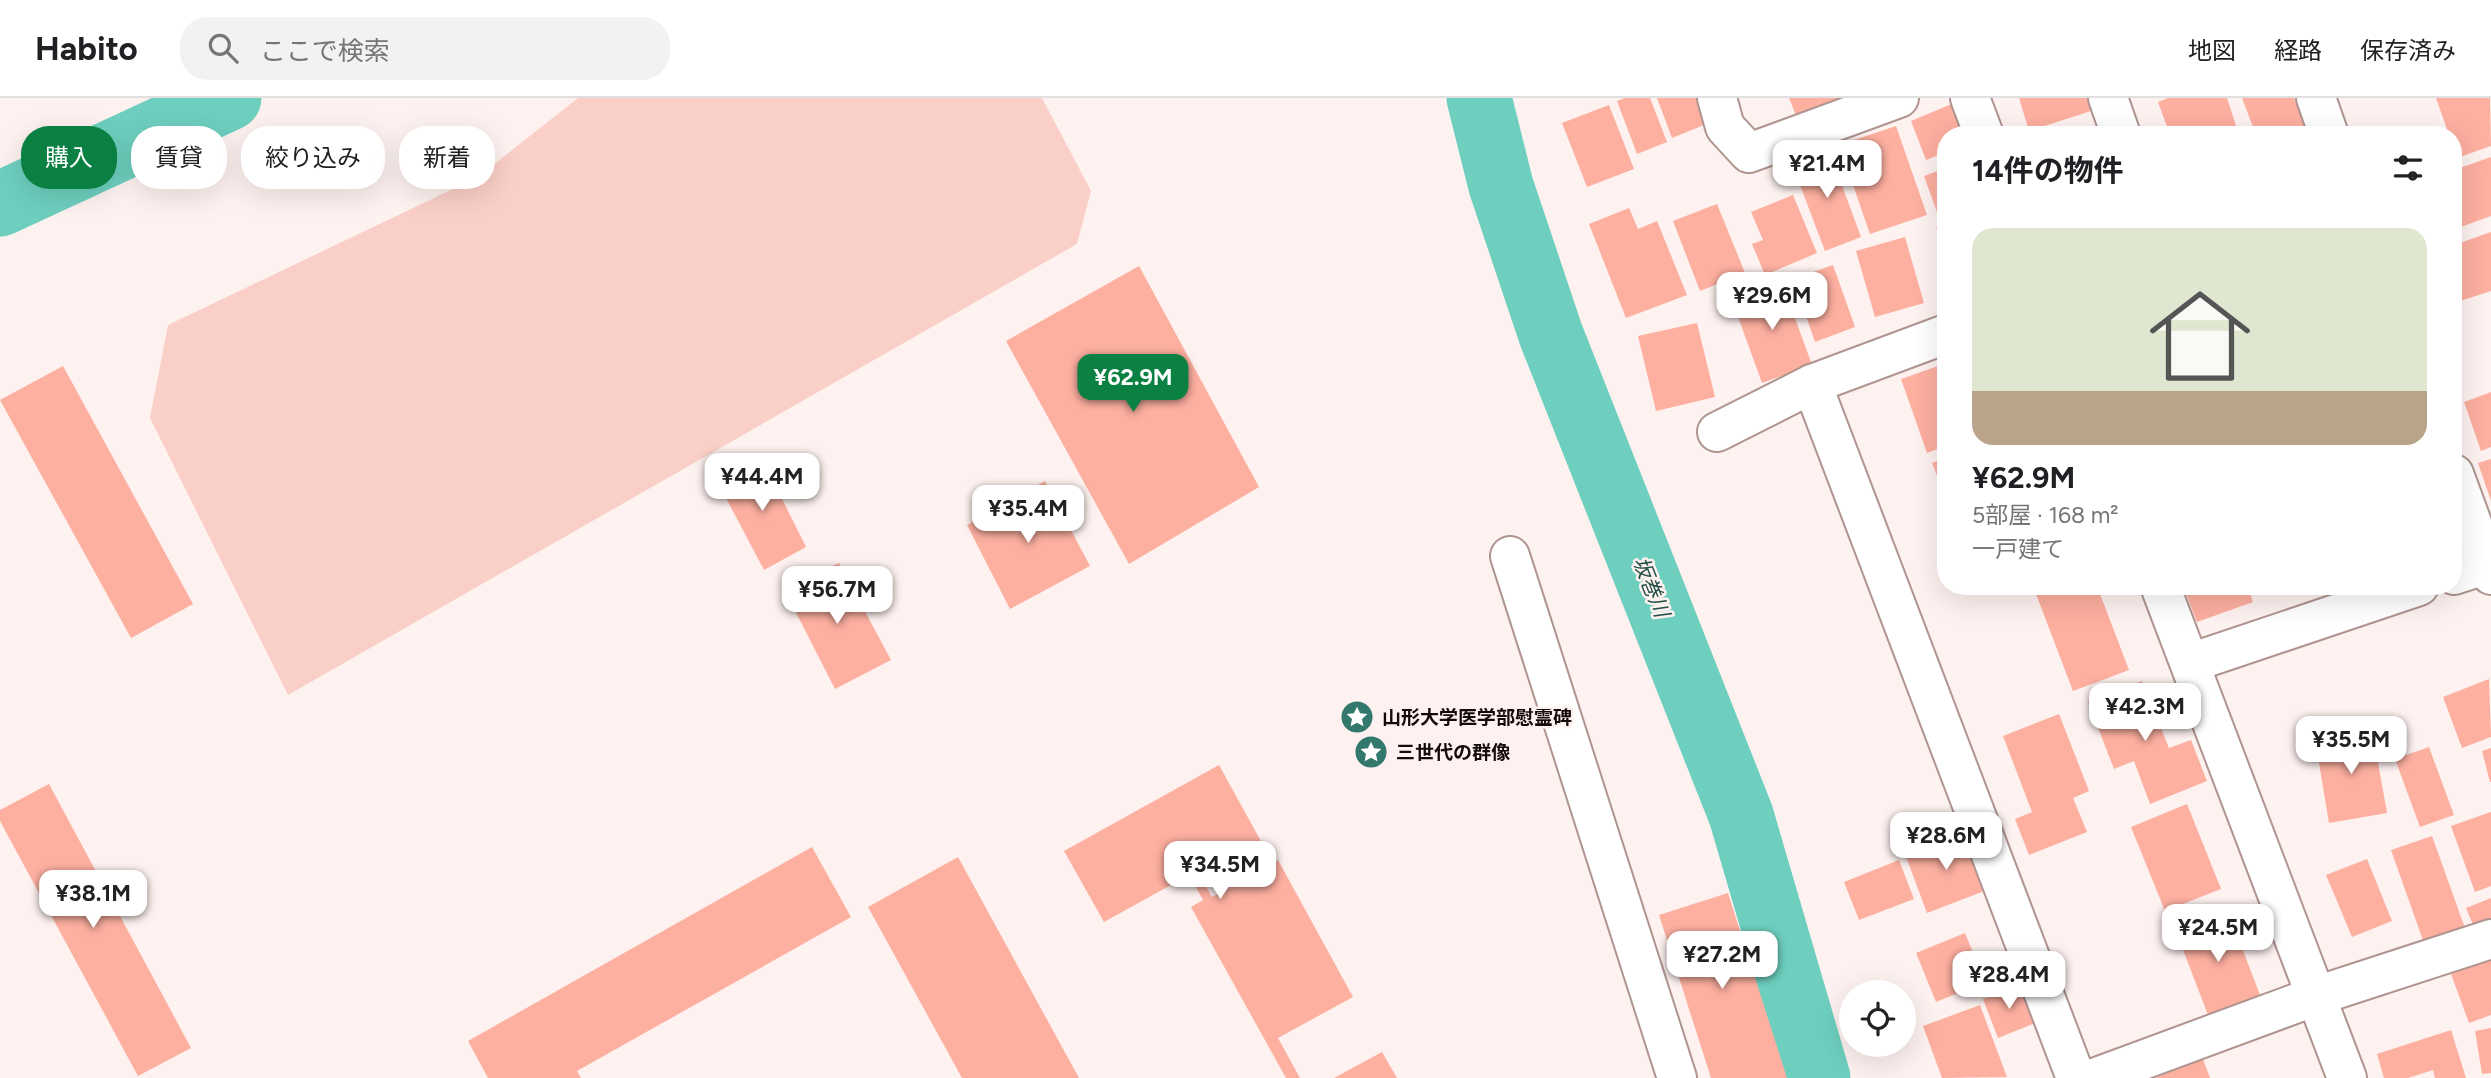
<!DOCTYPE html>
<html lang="ja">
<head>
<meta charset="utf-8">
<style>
  body { margin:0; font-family:Figtree,"Noto Sans JP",sans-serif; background:#f2f2f2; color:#202124; height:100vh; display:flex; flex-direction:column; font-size:26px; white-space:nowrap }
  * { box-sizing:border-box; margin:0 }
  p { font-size:23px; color:#757577 }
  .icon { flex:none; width:38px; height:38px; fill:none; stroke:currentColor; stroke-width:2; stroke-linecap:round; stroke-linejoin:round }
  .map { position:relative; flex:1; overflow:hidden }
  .side { position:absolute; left:1937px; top:28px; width:525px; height:469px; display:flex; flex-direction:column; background:#fff; border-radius:28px; box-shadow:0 7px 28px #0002 }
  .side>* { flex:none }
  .banner { position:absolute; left:21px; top:28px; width:665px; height:63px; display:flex; gap:14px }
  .tools { position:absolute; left:1839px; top:882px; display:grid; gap:14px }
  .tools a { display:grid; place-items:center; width:77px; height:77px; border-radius:50%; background:#fff; box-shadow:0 7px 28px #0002; font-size:35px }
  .price { position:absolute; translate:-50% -60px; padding:0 16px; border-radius:14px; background:#fff; color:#222; font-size:23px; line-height:46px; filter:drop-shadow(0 2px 4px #0008) }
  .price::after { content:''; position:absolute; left:50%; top:42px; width:21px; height:16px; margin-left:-10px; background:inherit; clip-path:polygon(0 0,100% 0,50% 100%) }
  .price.on { background:#0b8043; color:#fff }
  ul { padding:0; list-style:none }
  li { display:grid; align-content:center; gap:14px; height:371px; padding:0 35px }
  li+li { border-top:2px solid #e0e0e0 }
  li span { display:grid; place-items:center; height:217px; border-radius:21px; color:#555 }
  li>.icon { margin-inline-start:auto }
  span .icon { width:126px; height:126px; fill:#fffc; stroke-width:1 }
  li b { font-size:30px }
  h2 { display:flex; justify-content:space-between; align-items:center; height:84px; padding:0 35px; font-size:30px }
  .chip { padding:0 24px; border-radius:28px; background:#fff; box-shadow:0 7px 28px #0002; font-size:24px; line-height:63px }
  .chip.on { background:#0b8043; color:#fff }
  header { display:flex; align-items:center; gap:42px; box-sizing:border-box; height:98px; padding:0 35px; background:#fff; border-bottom:2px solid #e0e0e0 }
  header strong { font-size:33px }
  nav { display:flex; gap:38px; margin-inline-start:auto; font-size:24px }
  .search { width:490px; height:63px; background:#f2f2f2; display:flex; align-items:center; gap:18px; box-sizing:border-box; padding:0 24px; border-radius:28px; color:#757577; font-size:26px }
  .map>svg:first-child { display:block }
  .green { fill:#facfc7 }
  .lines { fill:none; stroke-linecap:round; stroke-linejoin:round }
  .river { stroke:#6ecfbe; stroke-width:65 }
  .building { fill:#fdafa0 }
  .minor-casing { stroke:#af948f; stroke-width:42 }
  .minor { stroke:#fff; stroke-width:38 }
  .labels { text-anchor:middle; stroke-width:5; stroke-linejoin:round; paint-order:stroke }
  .poi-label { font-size:19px; font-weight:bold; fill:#130a09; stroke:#fef2f0; text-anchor:start }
  .water-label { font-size:21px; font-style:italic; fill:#255048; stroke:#fef2f0 }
</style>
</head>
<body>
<header>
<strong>Habito</strong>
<div class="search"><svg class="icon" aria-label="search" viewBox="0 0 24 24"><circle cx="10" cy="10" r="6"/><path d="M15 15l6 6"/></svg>ここで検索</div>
<nav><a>地図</a><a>経路</a><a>保存済み</a></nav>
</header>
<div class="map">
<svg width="2491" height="980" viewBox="0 0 2491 980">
  <rect width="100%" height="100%" fill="#fef2f0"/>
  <path class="green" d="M 578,0 L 1042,0 L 1091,93 L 1077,146 L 288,597 L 150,320 L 168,227 L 478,79 Z"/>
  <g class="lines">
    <g class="river">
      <path d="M 1479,0 L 1501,88 L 1551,237 L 1741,717 L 1818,980"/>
      <path d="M 0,106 L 229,0"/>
    </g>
  </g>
  <g class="building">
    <path d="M 1625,0 L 1650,0 L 1667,44 L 1637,56 L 1617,3 Z"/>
    <path d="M 1657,0 L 1700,0 L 1709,25 L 1672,40 Z"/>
    <path d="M 1789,0 L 1854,0 L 1799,25 Z"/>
    <path d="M 2019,0 L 2087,0 L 2091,13 L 2029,33 Z"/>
    <path d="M 2168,0 L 2227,0 L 2239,37 L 2170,37 L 2158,4 Z"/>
    <path d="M 2242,0 L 2294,0 L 2305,30 L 2286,37 L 2256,37 Z"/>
    <path d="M 2436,0 L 2490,0 L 2491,48 L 2457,60 L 2454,37 L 2449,37 Z"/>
    <path d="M 1954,5 L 1966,37 L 1946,37 L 1946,54 L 1926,62 L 1911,23 Z"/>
    <path d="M 1609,7 L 1634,71 L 1587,89 L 1562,25 Z"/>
    <path d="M 1896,28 L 1927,117 L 1870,136 L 1839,47 Z"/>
    <path d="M 1829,52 L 1861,139 L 1825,153 L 1792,66 Z"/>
    <path d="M 2491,59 L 2491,118 L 2458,130 L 2454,116 L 2454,72 Z"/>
    <path d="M 1946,70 L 1946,118 L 1939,120 L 1924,78 Z"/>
    <path d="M 1793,97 L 1817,155 L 1765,177 L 1752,146 L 1763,142 L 1751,114 Z"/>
    <path d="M 1717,106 L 1745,175 L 1700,193 L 1673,123 Z"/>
    <path d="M 1629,110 L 1638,131 L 1657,123 L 1687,197 L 1626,220 L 1589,126 Z"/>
    <path d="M 1946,125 L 1946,151 L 1936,129 Z"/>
    <path d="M 2491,134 L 2491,193 L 2454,205 L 2454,147 Z"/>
    <path d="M 1905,139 L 1924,205 L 1875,219 L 1856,153 Z"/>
    <path d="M 1833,167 L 1855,229 L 1815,244 L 1793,181 Z"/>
    <path d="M 1139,168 L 1259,389 L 1129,466 L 1006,243 Z"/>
    <path d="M 1782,184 L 1812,267 L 1762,285 L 1732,202 Z"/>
    <path d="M 1697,225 L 1715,299 L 1656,313 L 1638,238 Z"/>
    <path d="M 1941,267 L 1946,282 L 1946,348 L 1927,355 L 1901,281 Z"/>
    <path d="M 63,268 L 193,506 L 131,540 L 0,302 Z"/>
    <path d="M 2491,294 L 2491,349 L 2481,353 L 2464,304 Z"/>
    <path d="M 761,359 L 806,449 L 764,472 L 717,383 Z"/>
    <path d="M 1946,359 L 1946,401 L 1932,365 Z"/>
    <path d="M 2491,361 L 2491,403 L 2478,365 Z"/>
    <path d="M 1045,383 L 1090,468 L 1010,511 L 967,427 Z"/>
    <path d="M 839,465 L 891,562 L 835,591 L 784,491 Z"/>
    <path d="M 2058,488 L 2097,488 L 2129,572 L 2073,593 L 2036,496 Z"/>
    <path d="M 2183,488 L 2247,488 L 2253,504 L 2197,524 Z"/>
    <path d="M 2489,581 L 2491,639 L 2462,650 L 2443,599 Z"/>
    <path d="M 2142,583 L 2169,650 L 2191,642 L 2207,683 L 2150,706 L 2134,663 L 2114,671 L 2088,604 Z"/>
    <path d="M 2059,616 L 2089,693 L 2073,700 L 2087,734 L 2029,757 L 2015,721 L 2032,714 L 2003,638 Z"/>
    <path d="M 2372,631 L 2387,715 L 2329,725 L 2315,641 Z"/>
    <path d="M 2429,649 L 2454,717 L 2420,729 L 2395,661 Z"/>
    <path d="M 2491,650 L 2491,684 L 2490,684 L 2482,653 Z"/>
    <path d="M 1219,667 L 1262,745 L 1201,779 L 1212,799 L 1278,762 L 1353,899 L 1278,940 L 1300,980 L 1286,980 L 1191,809 L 1203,802 L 1189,777 L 1104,824 L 1064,753 Z"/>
    <path d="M 49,686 L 191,950 L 138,978 L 0,723 L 0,712 Z"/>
    <path d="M 2187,706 L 2221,791 L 2165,813 L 2131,729 Z"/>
    <path d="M 2491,714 L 2491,788 L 2475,794 L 2451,728 Z"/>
    <path d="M 1965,733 L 1987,792 L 1927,815 L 1905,756 Z"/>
    <path d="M 2432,738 L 2466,833 L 2425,848 L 2391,752 Z"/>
    <path d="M 812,749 L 851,819 L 577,973 L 581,980 L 488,980 L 468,943 Z"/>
    <path d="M 958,759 L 1079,980 L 962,980 L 868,809 Z"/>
    <path d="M 2367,761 L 2392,823 L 2352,839 L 2326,777 Z"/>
    <path d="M 1899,762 L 1914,801 L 1859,822 L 1844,784 Z"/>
    <path d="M 1728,795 L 1787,980 L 1711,980 L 1659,817 Z"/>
    <path d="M 2491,800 L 2491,828 L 2476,834 L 2466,810 Z"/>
    <path d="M 2229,816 L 2260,897 L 2208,917 L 2177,836 Z"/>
    <path d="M 1965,835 L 1985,884 L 1936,904 L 1916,855 Z"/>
    <path d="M 2491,861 L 2491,917 L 2469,925 L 2451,876 Z"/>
    <path d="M 2020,887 L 2035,925 L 1998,940 L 1983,901 Z"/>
    <path d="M 1980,907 L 2007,979 L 1942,980 L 1923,928 Z"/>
    <path d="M 2491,930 L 2491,975 L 2482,976 L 2475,933 Z"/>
    <path d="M 2451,932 L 2466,980 L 2435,980 L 2433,972 L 2408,980 L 2384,980 L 2377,956 Z"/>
    <path d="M 1382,954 L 1397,980 L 1334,980 Z"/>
    <path d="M 2203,961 L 2210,980 L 2155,980 Z"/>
  </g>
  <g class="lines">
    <defs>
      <g id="minor">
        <path d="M 1717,0 L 1725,29 L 1749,55 L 1899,0"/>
        <path d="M 1970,0 L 1984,37"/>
        <path d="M 2108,0 L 2121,37"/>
        <path d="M 2316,0 L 2329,37"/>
        <path d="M 1812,286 L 2076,980"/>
        <path d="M 1717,334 L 1812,286 L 1946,236"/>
        <path d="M 2454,376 L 2491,477"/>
        <path d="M 1510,458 L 1677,980"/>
        <path d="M 2454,477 L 2491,465"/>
        <path d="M 2160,488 L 2347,980"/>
        <path d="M 2190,565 L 2419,488"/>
        <path d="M 2094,980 L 2316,898 L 2491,841"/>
      </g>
    </defs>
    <use href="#minor" class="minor-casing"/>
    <use href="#minor" class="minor"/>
  </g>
  <defs>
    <symbol id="sight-disc" viewBox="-11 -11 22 22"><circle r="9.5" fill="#33786c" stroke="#fef2f0"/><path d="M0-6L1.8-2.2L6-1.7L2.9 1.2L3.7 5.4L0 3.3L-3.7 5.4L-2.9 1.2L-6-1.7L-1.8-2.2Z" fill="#fff"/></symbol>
  </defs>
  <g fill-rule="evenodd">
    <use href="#sight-disc" x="1338" y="600" width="38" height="38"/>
    <use href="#sight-disc" x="1352" y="635" width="38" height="38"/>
  </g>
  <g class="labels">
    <g class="poi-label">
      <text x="1382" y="626">山形大学医学部慰霊碑</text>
      <text x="1396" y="661">三世代の群像</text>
    </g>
    <g class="water-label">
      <text transform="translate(1651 489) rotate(68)" y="7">坂巻川</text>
    </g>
  </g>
</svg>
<div class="tools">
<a><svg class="icon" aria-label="locate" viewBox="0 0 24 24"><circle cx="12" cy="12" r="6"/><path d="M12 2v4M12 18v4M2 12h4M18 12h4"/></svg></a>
</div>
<b class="price" style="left:1827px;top:102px">¥21.4M</b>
<b class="price" style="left:1772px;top:234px">¥29.6M</b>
<b class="price on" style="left:1133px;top:316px">¥62.9M</b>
<b class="price" style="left:762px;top:415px">¥44.4M</b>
<b class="price" style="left:1028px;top:447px">¥35.4M</b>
<b class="price" style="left:837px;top:528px">¥56.7M</b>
<b class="price" style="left:2145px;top:645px">¥42.3M</b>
<b class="price" style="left:2351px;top:678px">¥35.5M</b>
<b class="price" style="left:1946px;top:774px">¥28.6M</b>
<b class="price" style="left:1220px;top:803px">¥34.5M</b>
<b class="price" style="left:93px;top:832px">¥38.1M</b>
<b class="price" style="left:2218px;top:866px">¥24.5M</b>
<b class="price" style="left:1722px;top:893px">¥27.2M</b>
<b class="price" style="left:2009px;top:913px">¥28.4M</b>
<div class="banner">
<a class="chip on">購入</a>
<a class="chip">賃貸</a>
<a class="chip">絞り込み</a>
<a class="chip">新着</a>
</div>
<section class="side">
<h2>14件の物件<svg class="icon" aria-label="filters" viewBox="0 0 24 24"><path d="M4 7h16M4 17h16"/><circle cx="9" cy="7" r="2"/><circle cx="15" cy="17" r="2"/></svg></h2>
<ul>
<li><span style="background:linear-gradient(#dfe7d0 75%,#b9a48a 0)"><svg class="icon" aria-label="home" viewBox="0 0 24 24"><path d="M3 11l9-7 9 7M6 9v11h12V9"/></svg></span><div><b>¥62.9M</b><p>5部屋 · 168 m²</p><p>一戸建て</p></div></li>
</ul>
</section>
</div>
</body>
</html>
